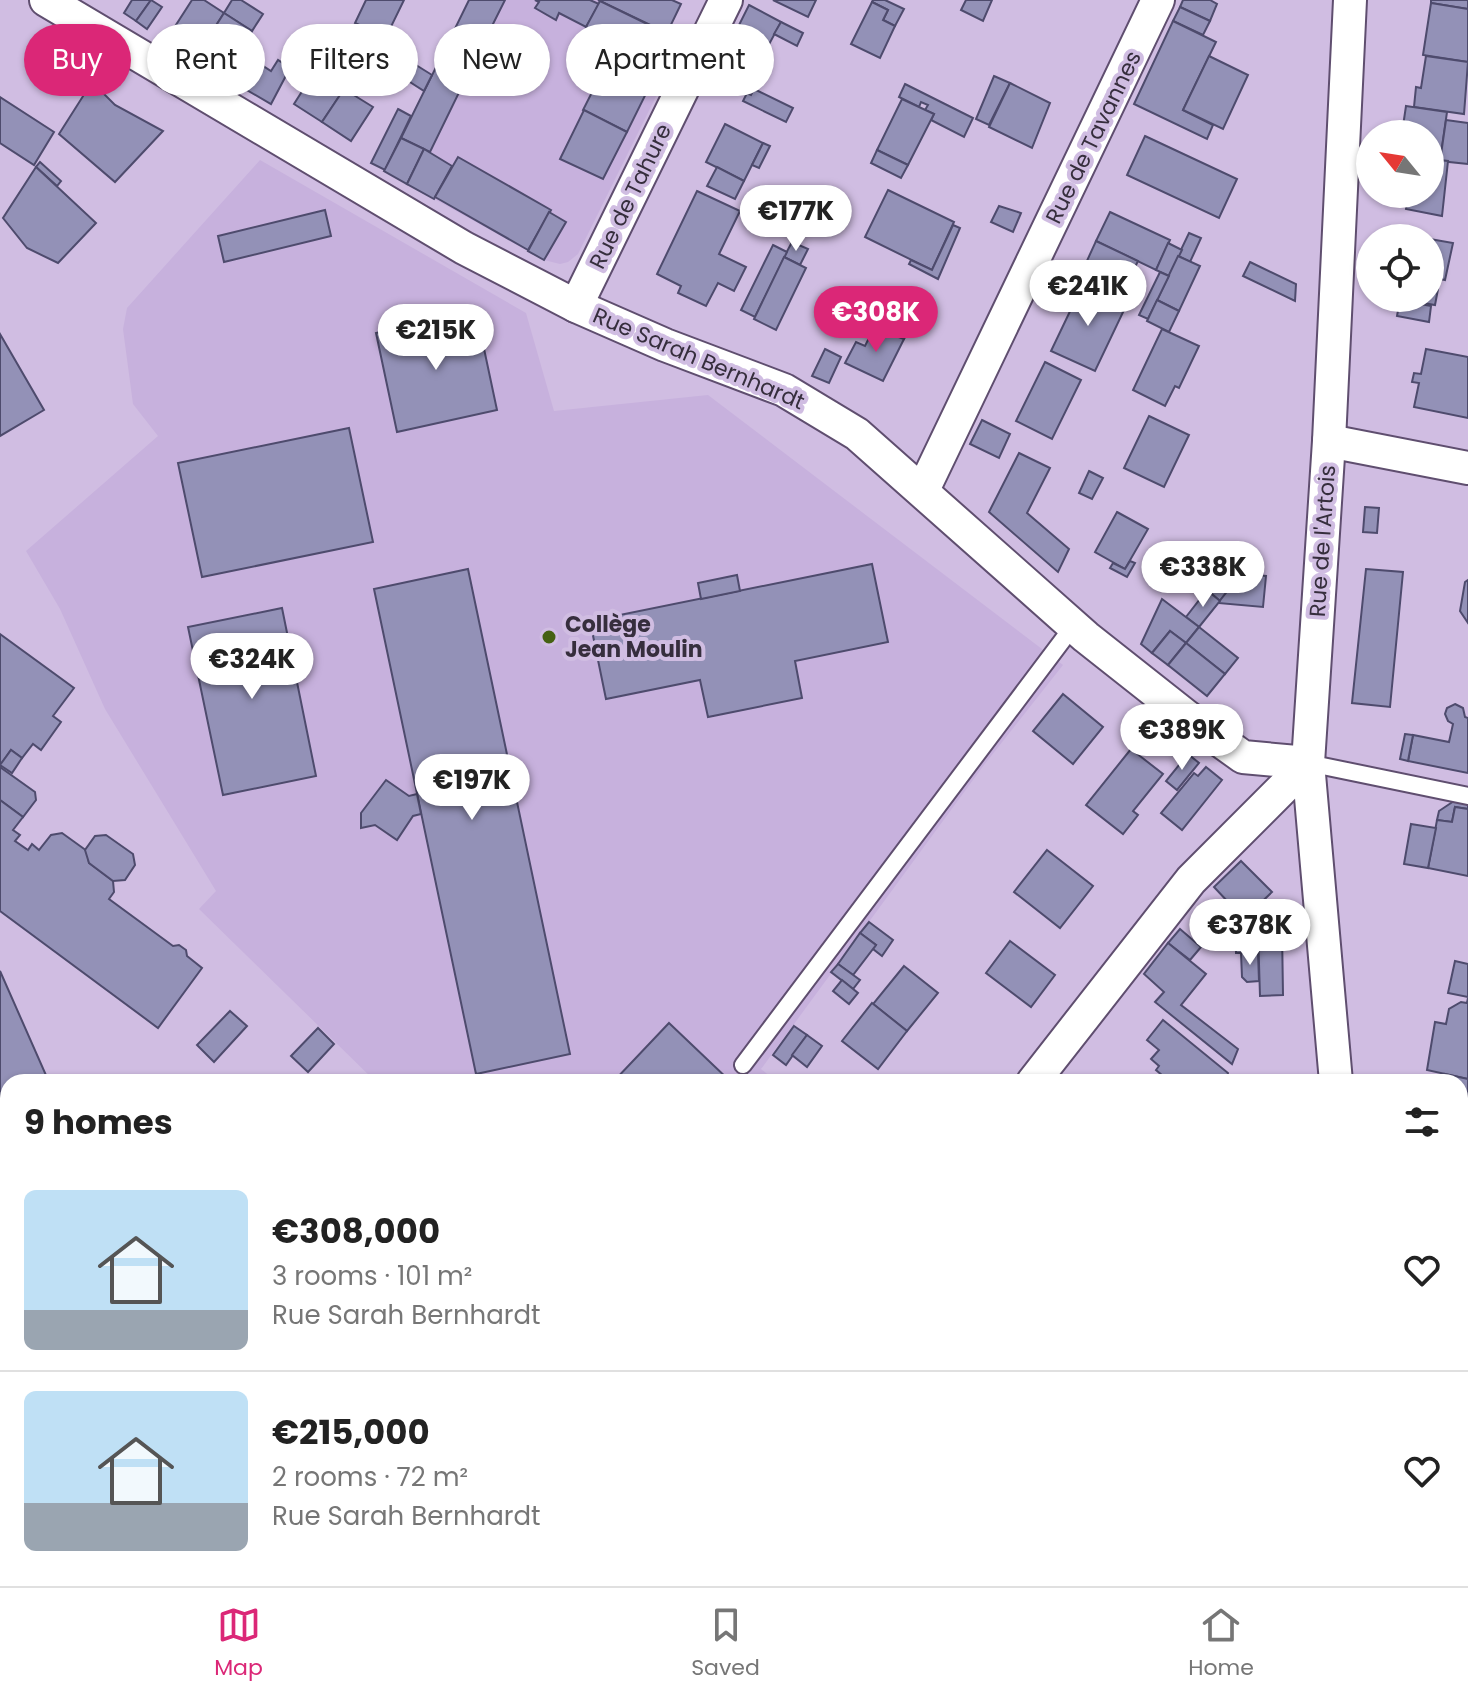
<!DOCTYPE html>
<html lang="en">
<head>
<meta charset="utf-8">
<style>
  body { margin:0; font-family:Poppins,sans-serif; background:#f2f2f2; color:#222; height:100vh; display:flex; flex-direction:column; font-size:30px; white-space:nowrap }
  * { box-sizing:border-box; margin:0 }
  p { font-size:26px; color:#767676 }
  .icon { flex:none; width:44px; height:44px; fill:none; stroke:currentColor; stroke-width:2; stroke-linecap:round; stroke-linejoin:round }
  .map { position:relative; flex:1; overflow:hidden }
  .sheet { position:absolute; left:0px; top:1074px; width:1468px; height:512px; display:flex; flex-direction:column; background:#fff; border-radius:24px 24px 0 0; box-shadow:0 2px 6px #0004 }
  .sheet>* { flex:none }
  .guide { position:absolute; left:24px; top:24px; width:800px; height:72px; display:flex; gap:16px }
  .needle { width:52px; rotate:300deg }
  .buttons { position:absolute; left:1356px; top:120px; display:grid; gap:16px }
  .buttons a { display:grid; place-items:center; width:88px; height:88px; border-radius:50%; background:#fff; box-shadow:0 2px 6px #0004; font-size:40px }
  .price { position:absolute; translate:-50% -68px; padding:0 18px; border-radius:28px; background:#fff; color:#222; font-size:26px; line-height:52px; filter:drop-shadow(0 2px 4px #0008) }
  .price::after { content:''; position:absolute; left:50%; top:48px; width:24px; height:18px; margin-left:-12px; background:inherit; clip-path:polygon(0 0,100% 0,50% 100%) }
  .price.on { background:#db2777; color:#fff }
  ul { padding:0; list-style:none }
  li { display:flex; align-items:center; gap:24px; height:200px; padding:0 24px }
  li+li { border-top:2px solid #e0e0e0 }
  li span { display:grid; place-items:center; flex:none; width:224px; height:160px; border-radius:12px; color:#555 }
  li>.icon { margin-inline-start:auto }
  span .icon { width:96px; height:96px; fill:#fffc; stroke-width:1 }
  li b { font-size:34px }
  h2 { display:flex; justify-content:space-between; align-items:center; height:96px; padding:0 24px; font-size:34px }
  .pill { padding:0 28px; border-radius:36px; background:#fff; box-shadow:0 2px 6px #0004; font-size:28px; line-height:72px }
  .pill.on { background:#db2777; color:#fff }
  .dock { display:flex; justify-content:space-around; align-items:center; height:112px; border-top:2px solid #e0e0e0; background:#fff; font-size:22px; color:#767676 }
  .dock a { display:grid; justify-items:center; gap:4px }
  .dock .on { color:#db2777 }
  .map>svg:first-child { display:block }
  .built { fill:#c7b1dd }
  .building { fill:#9391b7; stroke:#4e4b6d; stroke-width:2 }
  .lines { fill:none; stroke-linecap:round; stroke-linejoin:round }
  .service-casing { stroke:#5f4e6f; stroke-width:20 }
  .minor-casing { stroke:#5f4e6f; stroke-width:36 }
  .service { stroke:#fff; stroke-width:16 }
  .minor { stroke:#fff; stroke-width:32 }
  .poi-dot { fill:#456112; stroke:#d0bde2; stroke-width:3 }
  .labels { text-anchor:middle; stroke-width:8; stroke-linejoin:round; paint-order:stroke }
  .street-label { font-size:22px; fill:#362e3d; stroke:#d0bde2 }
  .poi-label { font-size:22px; font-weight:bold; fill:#362e3d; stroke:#d0bde2; text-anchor:start }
</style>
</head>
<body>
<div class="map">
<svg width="1468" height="1586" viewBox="0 0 1468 1586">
  <rect width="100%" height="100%" fill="#d0bde2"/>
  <g class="built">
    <path d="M 469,0 L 598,0 L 683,42 L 578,254 L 568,262 L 560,264 L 544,260 L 384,171 Z"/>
    <path d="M 260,160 L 526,313 L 554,411 L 708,395 L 1063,665 L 984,765 L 761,1069 L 777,1082 L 376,1082 L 199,909 L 216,891 L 105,709 L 60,609 L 26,551 L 158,436 L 133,404 L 123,329 L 127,308 Z"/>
  </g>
  <g class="building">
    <path d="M 132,0 L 151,0 L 136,21 L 124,13 Z"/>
    <path d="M 151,0 L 162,7 L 147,29 L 136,21 Z"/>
    <path d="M 192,0 L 204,0 L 224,13 L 203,46 L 174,28 Z"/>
    <path d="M 232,0 L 241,0 L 263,14 L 252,31 L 224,13 Z"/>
    <path d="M 366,0 L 404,0 L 386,37 L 355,23 Z"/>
    <path d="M 469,0 L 505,0 L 469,72 L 441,57 Z"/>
    <path d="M 535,0 L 590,0 L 599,4 L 586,27 L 559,13 L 556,20 L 535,8 L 539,2 Z"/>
    <path d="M 598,0 L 672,0 L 681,4 L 667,33 Z"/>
    <path d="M 773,0 L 816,0 L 808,17 Z"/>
    <path d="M 873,0 L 885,0 L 904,9 L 895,26 L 883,20 L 888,10 L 872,2 Z"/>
    <path d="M 966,0 L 992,0 L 983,21 L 961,10 Z"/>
    <path d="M 1183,0 L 1210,0 L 1217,4 L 1210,21 L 1180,7 Z"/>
    <path d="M 1431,0 L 1468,0 L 1468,9 L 1431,3 Z"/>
    <path d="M 600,1 L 674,37 L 627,132 L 583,110 L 617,43 L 586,27 Z"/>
    <path d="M 872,2 L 888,10 L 883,20 L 895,26 L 880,58 L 851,44 Z"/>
    <path d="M 1431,3 L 1468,9 L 1468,62 L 1423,55 Z"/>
    <path d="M 749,5 L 781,22 L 766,50 L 734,35 Z"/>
    <path d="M 1180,7 L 1210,21 L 1203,35 L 1173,21 Z"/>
    <path d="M 224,13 L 252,31 L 231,65 L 203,46 Z"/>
    <path d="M 1173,21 L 1216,42 L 1183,110 L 1213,125 L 1207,139 L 1134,104 Z"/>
    <path d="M 781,22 L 803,33 L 797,46 L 774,34 Z"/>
    <path d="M 740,37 L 761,48 L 752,66 L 730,55 Z"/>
    <path d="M 732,55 L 752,66 L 746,76 L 727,66 Z"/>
    <path d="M 1209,56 L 1248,75 L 1223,129 L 1183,110 Z"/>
    <path d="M 1426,56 L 1468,62 L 1464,114 L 1414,107 L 1416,87 L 1421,88 Z"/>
    <path d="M 441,57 L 469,72 L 430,152 L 401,138 Z"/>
    <path d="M 254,60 L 271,71 L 278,60 L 290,68 L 271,104 L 238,85 Z"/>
    <path d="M 408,60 L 432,75 L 424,91 L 399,75 Z"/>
    <path d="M 327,62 L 349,76 L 342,88 L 320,73 Z"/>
    <path d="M 315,71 L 344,89 L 322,122 L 294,104 Z"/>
    <path d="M 994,76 L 1010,83 L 989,125 L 976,119 Z"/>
    <path d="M 92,82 L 115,105 L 163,131 L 115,182 L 59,134 Z"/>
    <path d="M 1010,83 L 1050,103 L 1032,148 L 989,127 Z"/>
    <path d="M 905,84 L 973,118 L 964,137 L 931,120 L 934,114 L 925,110 L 928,105 L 921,102 L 919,107 L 899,97 Z"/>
    <path d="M 344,89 L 373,107 L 351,141 L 322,122 Z"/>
    <path d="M 754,89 L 793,108 L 786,122 L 743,101 L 747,93 L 751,95 Z"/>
    <path d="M 0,97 L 54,132 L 34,165 L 0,143 Z"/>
    <path d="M 902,99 L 934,114 L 908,165 L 877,150 Z"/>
    <path d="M 1406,106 L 1447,112 L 1440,161 L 1430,159 L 1430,134 L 1384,134 L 1384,130 L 1402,133 Z"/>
    <path d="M 398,109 L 411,116 L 385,170 L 371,163 Z"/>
    <path d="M 584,110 L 627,132 L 603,179 L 560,159 Z"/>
    <path d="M 1446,120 L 1468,123 L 1468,164 L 1440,161 Z"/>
    <path d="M 725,124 L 763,143 L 744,181 L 706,162 Z"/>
    <path d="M 1145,136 L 1237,179 L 1219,218 L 1127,175 Z"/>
    <path d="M 401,138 L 424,149 L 407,184 L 384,171 Z"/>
    <path d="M 763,143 L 770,146 L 759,168 L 752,165 Z"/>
    <path d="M 424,149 L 452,166 L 434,199 L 407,184 Z"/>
    <path d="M 877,150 L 908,165 L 901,178 L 871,163 Z"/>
    <path d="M 458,157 L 551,210 L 528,250 L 435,197 Z"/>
    <path d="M 1430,159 L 1448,161 L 1442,216 L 1406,209 L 1408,194 L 1430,194 Z"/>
    <path d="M 40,162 L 61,181 L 57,186 L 36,167 Z"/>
    <path d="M 36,167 L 96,223 L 58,263 L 27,248 L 3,218 Z"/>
    <path d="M 717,167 L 744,181 L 735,199 L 707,186 Z"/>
    <path d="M 888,190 L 954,222 L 932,270 L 865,237 Z"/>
    <path d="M 697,191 L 740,211 L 719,254 L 746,267 L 734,291 L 718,283 L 706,306 L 678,293 L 681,286 L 657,274 Z"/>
    <path d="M 999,206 L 1021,213 L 1013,232 L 991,222 Z"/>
    <path d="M 325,210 L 331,236 L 224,262 L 218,236 Z"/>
    <path d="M 549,212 L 566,222 L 544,260 L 528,251 Z"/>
    <path d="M 1110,212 L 1170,240 L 1156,270 L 1096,241 Z"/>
    <path d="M 953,225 L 960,228 L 938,279 L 909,264 L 911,260 L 932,270 Z"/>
    <path d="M 1189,233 L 1201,238 L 1190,262 L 1178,256 Z"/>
    <path d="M 1430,239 L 1453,243 L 1445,280 L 1430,277 Z"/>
    <path d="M 1096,241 L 1138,261 L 1117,304 L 1076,285 Z"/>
    <path d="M 792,242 L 808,249 L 800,265 L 784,257 Z"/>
    <path d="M 1168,243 L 1182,250 L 1169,276 L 1156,270 Z"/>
    <path d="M 773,245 L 787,252 L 755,317 L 741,310 Z"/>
    <path d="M 1178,256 L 1200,266 L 1179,311 L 1157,300 Z"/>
    <path d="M 784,257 L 806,268 L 776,330 L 754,319 Z"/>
    <path d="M 1250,262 L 1296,284 L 1295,301 L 1243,276 Z"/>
    <path d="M 1160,272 L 1169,276 L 1148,319 L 1139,315 Z"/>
    <path d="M 1076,285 L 1125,308 L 1095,371 L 1051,351 L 1073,305 L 1067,303 Z"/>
    <path d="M 1430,288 L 1438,289 L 1435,305 L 1399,299 L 1430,298 Z"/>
    <path d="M 1157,300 L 1179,311 L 1169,332 L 1147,321 Z"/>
    <path d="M 1400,300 L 1431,306 L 1429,322 L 1397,316 Z"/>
    <path d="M 476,311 L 497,410 L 397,432 L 376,333 Z"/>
    <path d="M 877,315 L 891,322 L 885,333 L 872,327 Z"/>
    <path d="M 891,322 L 909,330 L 904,339 L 887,331 Z"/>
    <path d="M 874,328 L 904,339 L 883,381 L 845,363 L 856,342 L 865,346 Z"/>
    <path d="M 1162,329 L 1199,346 L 1179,388 L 1175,386 L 1165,406 L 1133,390 Z"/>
    <path d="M 0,334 L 44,410 L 0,436 Z"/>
    <path d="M 825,349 L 841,357 L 829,383 L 812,376 Z"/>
    <path d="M 1426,349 L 1468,357 L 1468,418 L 1414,407 L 1419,383 L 1412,382 L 1414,373 L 1421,374 Z"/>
    <path d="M 1045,362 L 1081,380 L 1052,439 L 1016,421 Z"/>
    <path d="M 1149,416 L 1189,435 L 1164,487 L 1124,468 Z"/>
    <path d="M 982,420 L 1010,434 L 999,458 L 970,444 Z"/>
    <path d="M 349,428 L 373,542 L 202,577 L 178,463 Z"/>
    <path d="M 1019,453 L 1050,468 L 1027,513 L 1069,549 L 1058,572 L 989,512 Z"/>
    <path d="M 1089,471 L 1103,478 L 1092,499 L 1079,493 Z"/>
    <path d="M 1365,507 L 1379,508 L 1377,533 L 1363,532 Z"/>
    <path d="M 1117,512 L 1148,529 L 1125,569 L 1095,552 Z"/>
    <path d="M 1130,561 L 1135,563 L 1127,577 L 1110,568 L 1113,563 L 1125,569 Z"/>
    <path d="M 872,564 L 888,642 L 795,661 L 802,698 L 708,717 L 700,680 L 606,699 L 590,621 Z"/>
    <path d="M 1228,564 L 1241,574 L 1220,601 L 1207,590 Z"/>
    <path d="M 468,569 L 570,1054 L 476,1074 L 374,589 Z"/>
    <path d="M 1366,569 L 1403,572 L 1390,707 L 1352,703 Z"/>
    <path d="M 1241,574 L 1266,576 L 1263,607 L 1218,603 Z"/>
    <path d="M 737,575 L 740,591 L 701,599 L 698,583 Z"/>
    <path d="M 1468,580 L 1468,623 L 1460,611 L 1465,582 Z"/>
    <path d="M 1207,590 L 1220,601 L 1199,627 L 1186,617 Z"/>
    <path d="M 1162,599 L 1199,627 L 1186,643 L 1170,631 L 1152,653 L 1141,644 Z"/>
    <path d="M 282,608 L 316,776 L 223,795 L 188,627 Z"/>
    <path d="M 1199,627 L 1238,658 L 1225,674 L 1186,643 Z"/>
    <path d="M 1170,631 L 1186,643 L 1168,665 L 1152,653 Z"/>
    <path d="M 0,634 L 74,688 L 53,716 L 61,722 L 41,750 L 33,744 L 22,758 L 11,750 L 0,766 Z"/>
    <path d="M 1186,643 L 1225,674 L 1207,696 L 1168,665 Z"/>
    <path d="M 1063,694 L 1103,727 L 1073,764 L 1033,731 Z"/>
    <path d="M 1455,704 L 1463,708 L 1465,717 L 1468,718 L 1468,773 L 1408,761 L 1413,735 L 1449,742 L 1453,724 L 1448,721 L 1445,714 L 1447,708 Z"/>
    <path d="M 1405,734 L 1413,735 L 1408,761 L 1400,759 Z"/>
    <path d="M 1131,749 L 1163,774 L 1133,811 L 1138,815 L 1123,834 L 1086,805 Z"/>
    <path d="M 11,750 L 22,758 L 12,773 L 0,765 Z"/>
    <path d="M 1188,754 L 1199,763 L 1177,790 L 1166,781 Z"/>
    <path d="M 0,767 L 35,792 L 36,800 L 23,817 L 0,800 Z"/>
    <path d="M 1206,767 L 1222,780 L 1182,830 L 1161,813 L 1194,773 L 1198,776 Z"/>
    <path d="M 386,780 L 409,796 L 417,794 L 421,814 L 413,816 L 397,840 L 375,825 L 361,828 L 361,813 Z"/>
    <path d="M 1457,799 L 1468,802 L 1468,809 L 1455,807 L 1452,822 L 1437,820 L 1439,811 Z"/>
    <path d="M 0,800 L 23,817 L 13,830 L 20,835 L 15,841 L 28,850 L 32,844 L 39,850 L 51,835 L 62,833 L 87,851 L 89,863 L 113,881 L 114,892 L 109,899 L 173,946 L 179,945 L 186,950 L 187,956 L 202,968 L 158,1028 L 0,911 Z"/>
    <path d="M 1455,807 L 1468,809 L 1468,876 L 1428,868 L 1437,820 L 1452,822 Z"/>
    <path d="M 1411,824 L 1436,828 L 1428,868 L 1404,864 Z"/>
    <path d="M 106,835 L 133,854 L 135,865 L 125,880 L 113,881 L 89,863 L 85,850 L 95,836 Z"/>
    <path d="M 1047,850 L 1093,886 L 1060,928 L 1014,892 Z"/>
    <path d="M 1241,861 L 1272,892 L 1244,919 L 1214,887 Z"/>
    <path d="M 1245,921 L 1258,932 L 1258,953 L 1236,953 L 1236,932 Z"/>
    <path d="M 869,922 L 893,940 L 882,956 L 873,949 L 876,945 L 860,933 Z"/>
    <path d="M 1180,929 L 1201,947 L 1190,960 L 1168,943 Z"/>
    <path d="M 1282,931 L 1283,995 L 1260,996 L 1258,932 Z"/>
    <path d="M 860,933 L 876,945 L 853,975 L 838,964 Z"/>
    <path d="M 1010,941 L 1055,975 L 1031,1007 L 986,973 Z"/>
    <path d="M 1168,943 L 1206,974 L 1181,1005 L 1238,1049 L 1232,1064 L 1155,1002 L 1164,992 L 1144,974 Z"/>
    <path d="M 1241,953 L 1258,953 L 1259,981 L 1247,982 L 1242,977 Z"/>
    <path d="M 1455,961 L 1468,964 L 1468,997 L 1448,993 Z"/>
    <path d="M 838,964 L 860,980 L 853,989 L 831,972 Z"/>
    <path d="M 904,966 L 938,993 L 907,1031 L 873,1004 Z"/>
    <path d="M 0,971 L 49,1082 L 8,1082 L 8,1111 L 0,1114 Z"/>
    <path d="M 842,980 L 858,993 L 849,1004 L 833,991 Z"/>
    <path d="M 1468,998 L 1468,1079 L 1427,1070 L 1435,1022 L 1446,1024 L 1449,1009 L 1461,1002 L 1467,1003 Z"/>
    <path d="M 872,1003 L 907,1031 L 878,1069 L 842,1041 Z"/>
    <path d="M 230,1011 L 247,1026 L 214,1062 L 197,1045 Z"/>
    <path d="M 1163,1020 L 1228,1073 L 1225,1082 L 1170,1082 L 1156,1070 L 1159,1066 L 1151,1059 L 1159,1050 L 1147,1040 Z"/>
    <path d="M 669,1023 L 731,1082 L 613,1082 Z"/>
    <path d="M 794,1026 L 807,1035 L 786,1065 L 773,1055 Z"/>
    <path d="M 318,1028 L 334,1044 L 308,1072 L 291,1056 Z"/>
    <path d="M 807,1035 L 822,1046 L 807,1067 L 792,1055 Z"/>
    <path d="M 1445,1074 L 1468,1079 L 1468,1215 L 1460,1216 L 1460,1082 L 1446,1082 Z"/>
    <path d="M 8,1252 L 8,1284 L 0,1293 L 0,1261 Z"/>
    <path d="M 0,1315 L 8,1323 L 8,1342 L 0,1351 Z"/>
    <path d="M 51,1578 L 73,1578 L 82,1586 L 50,1586 L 47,1583 Z"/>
    <path d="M 203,1578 L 224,1578 L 232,1586 L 195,1586 Z"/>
    <path d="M 430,1578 L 451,1578 L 444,1586 L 428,1586 L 425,1583 Z"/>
    <path d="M 459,1578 L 500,1578 L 502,1580 L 497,1586 L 453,1586 Z"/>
    <path d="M 695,1578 L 712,1578 L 722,1586 L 688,1586 Z"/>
    <path d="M 712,1578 L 764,1578 L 758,1586 L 722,1586 Z"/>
    <path d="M 871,1578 L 891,1578 L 884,1586 L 864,1586 Z"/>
    <path d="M 1109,1578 L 1224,1578 L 1237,1586 L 1104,1586 Z"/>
  </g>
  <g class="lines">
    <defs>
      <g id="service">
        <path d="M 1308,763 L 1468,796"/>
        <path d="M 743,1065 L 1074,625"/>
      </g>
      <g id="minor">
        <path d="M 46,0 L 464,248 L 576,306 L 665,345 L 784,390 L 857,434 L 1086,637 L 1186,716 L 1243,757 L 1308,763"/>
        <path d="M 576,306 L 726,0"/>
        <path d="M 1329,441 L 1468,468"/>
        <path d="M 923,490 L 1158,0"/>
        <path d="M 1033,1082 L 1191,880 L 1308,763"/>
        <path d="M 1336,1082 L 1308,763 L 1329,441 L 1350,0"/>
        <path d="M 1460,1557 L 1468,1553"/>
        <path d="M 117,1586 L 124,1578"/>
        <path d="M 640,1586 L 646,1578"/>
        <path d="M 1396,1586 L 1414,1578"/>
      </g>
    </defs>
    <use href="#service" class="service-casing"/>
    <use href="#minor" class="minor-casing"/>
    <use href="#service" class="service"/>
    <use href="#minor" class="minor"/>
  </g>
  <circle class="poi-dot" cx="549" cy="637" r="8"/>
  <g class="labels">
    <g class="street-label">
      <text transform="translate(1093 137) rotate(-64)" y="8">Rue de Tavannes</text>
      <text transform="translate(630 196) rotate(-64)" y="8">Rue de Tahure</text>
      <text transform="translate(699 358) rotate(23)" y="8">Rue Sarah Bernhardt</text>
      <text transform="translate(1322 541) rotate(-86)" y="8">Rue de l'Artois</text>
    </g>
    <g class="poi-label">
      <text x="565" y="632">Collège<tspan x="565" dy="25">Jean Moulin</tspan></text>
    </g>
  </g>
</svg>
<div class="buttons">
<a><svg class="needle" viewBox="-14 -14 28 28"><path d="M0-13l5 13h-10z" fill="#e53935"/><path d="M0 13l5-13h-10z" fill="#767676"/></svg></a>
<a><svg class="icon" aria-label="locate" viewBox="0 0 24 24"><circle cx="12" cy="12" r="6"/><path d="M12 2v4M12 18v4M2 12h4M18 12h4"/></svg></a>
</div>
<b class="price" style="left:796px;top:253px">€177K</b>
<b class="price" style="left:1088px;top:328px">€241K</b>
<b class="price on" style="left:876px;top:354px">€308K</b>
<b class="price" style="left:436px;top:372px">€215K</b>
<b class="price" style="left:1203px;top:609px">€338K</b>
<b class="price" style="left:252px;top:701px">€324K</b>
<b class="price" style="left:1182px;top:772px">€389K</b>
<b class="price" style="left:472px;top:822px">€197K</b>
<b class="price" style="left:1250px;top:967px">€378K</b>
<div class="guide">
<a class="pill on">Buy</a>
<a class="pill">Rent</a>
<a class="pill">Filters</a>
<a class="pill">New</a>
<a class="pill">Apartment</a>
</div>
<section class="sheet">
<h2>9 homes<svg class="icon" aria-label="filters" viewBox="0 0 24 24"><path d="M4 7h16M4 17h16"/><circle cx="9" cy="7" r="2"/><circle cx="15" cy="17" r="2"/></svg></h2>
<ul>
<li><span style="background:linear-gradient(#bfe0f5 75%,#9aa5b1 0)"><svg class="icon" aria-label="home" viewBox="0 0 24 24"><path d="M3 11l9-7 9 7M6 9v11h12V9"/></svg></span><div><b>€308,000</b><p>3 rooms · 101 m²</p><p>Rue Sarah Bernhardt</p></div><svg class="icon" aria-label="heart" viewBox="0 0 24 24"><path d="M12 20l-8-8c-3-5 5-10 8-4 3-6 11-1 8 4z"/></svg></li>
<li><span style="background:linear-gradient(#bfe0f5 70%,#9aa5b1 0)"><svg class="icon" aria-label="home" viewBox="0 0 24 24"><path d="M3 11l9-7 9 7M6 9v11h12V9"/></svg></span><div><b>€215,000</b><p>2 rooms · 72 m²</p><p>Rue Sarah Bernhardt</p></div><svg class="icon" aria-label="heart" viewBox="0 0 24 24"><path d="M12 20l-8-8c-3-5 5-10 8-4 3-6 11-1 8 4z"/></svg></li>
</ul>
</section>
</div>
<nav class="dock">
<a class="on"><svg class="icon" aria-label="map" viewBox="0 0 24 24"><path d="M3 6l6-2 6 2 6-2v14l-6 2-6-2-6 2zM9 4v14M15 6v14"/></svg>Map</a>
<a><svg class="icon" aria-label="saved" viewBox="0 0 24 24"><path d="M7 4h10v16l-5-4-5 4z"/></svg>Saved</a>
<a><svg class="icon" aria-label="home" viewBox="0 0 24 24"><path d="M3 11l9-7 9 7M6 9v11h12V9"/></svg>Home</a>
</nav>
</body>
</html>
